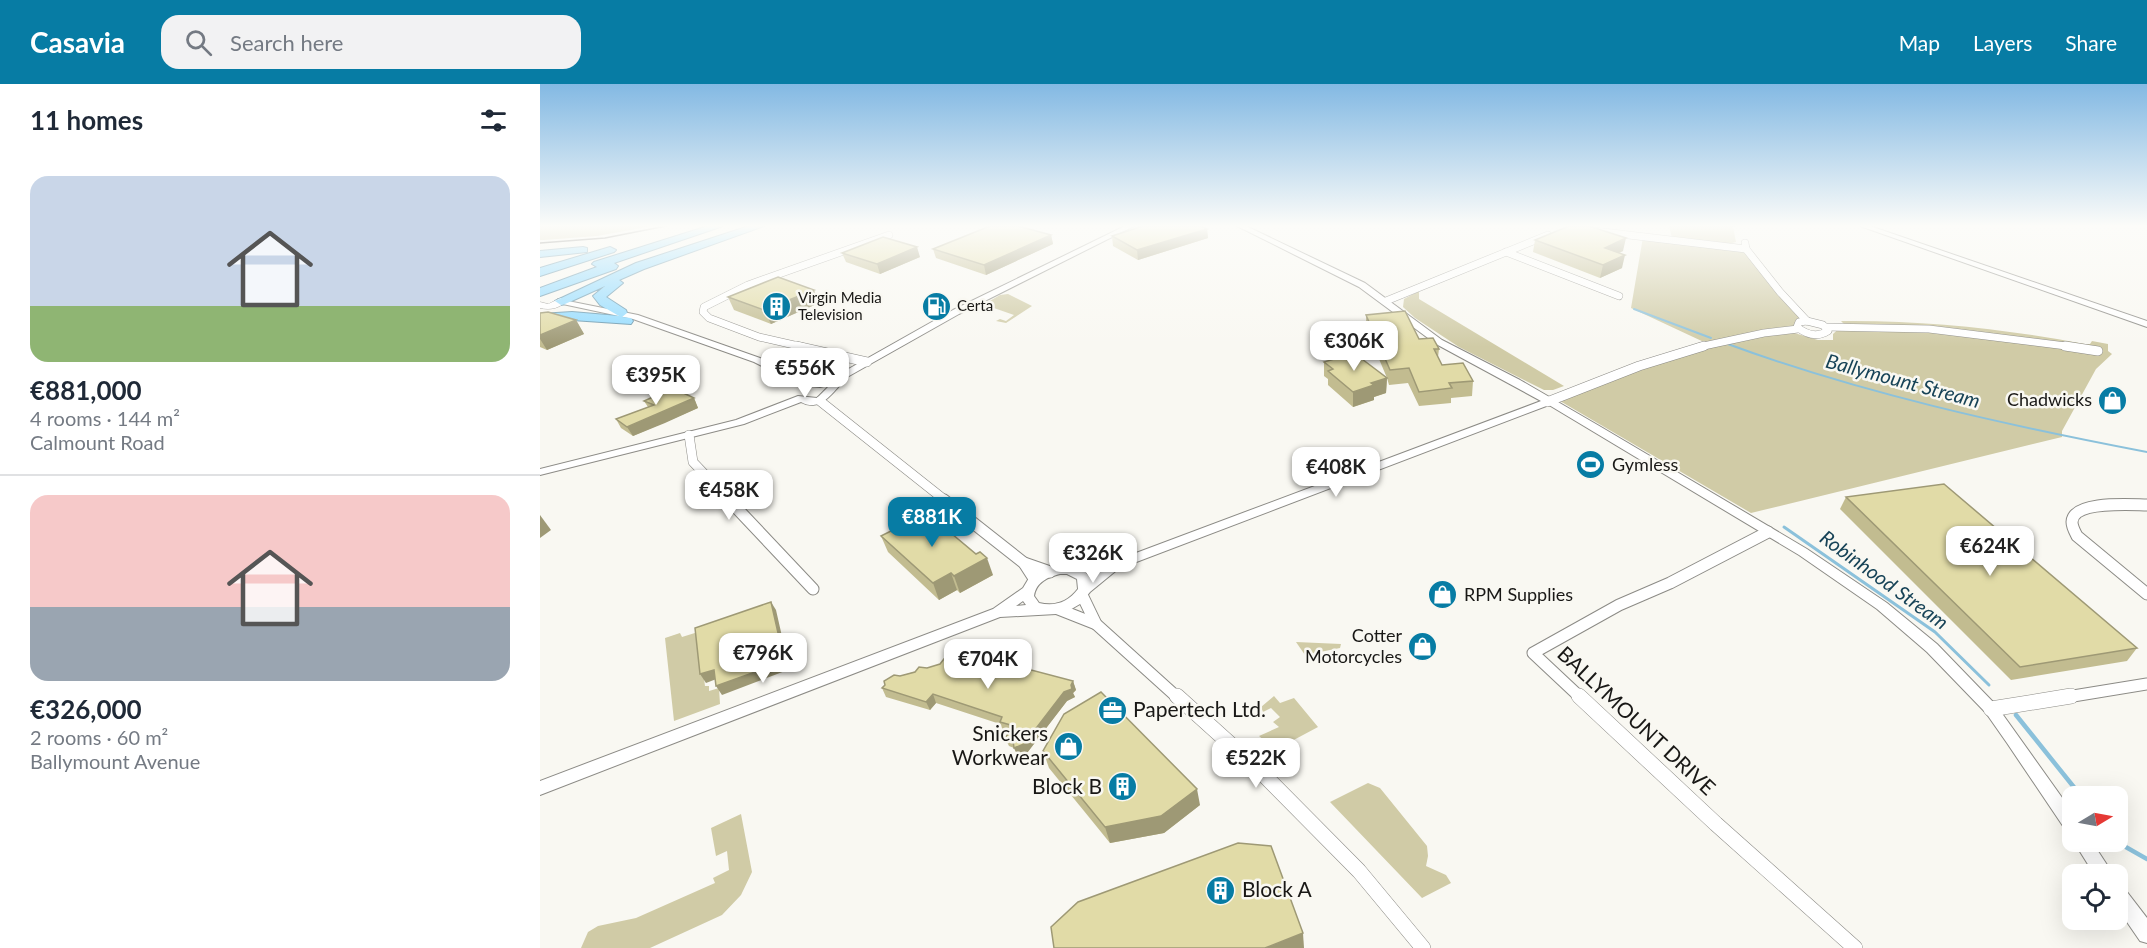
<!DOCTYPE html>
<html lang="en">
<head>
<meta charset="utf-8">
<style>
  body { margin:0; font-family:Lato,sans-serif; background:#f2f2f3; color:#1f2937; height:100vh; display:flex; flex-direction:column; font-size:22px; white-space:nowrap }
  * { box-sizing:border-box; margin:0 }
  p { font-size:20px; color:#747a83 }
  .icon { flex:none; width:33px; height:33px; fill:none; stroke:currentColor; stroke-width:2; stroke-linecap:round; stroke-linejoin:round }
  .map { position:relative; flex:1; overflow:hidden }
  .panel { display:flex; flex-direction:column; background:#fff; width:540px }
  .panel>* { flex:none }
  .needle { width:39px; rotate:80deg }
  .fabs { position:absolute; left:1522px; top:702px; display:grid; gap:12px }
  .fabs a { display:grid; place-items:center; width:66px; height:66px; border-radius:12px; background:#fff; box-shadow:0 6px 24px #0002; font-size:30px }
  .price { position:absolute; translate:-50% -51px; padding:0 14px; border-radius:12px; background:#fff; color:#222; font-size:20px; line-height:39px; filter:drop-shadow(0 2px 3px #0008) }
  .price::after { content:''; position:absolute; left:50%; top:36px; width:18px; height:14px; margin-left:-9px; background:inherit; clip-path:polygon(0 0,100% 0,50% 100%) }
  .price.selected { background:#077ca4; color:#fff }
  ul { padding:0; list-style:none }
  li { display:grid; align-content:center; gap:12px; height:318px; padding:0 30px }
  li+li { border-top:2px solid #e0e1e3 }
  li span { display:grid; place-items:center; height:186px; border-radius:18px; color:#555 }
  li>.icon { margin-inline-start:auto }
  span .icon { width:108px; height:108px; fill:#fffc; stroke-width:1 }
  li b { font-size:26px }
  h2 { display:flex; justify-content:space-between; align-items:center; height:72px; padding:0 30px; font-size:26px }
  header { display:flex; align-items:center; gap:36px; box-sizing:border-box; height:84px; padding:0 30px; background:#077ca4; color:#fff }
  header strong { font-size:28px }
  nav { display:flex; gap:33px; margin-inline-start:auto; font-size:21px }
  .search { width:420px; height:54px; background:#f2f2f3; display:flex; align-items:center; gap:15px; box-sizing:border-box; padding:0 21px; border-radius:18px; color:#747a83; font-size:22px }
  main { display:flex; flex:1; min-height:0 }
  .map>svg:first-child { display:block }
  .green { fill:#d0cba6 }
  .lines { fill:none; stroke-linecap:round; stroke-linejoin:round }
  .stream-far2 { stroke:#8bc1db; stroke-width:2 }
  .stream-far1 { stroke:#8bc1db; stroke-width:3 }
  .stream { stroke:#8bc1db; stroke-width:4.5 }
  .minor-far3-casing { stroke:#8c8b86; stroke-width:8 }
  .minor-far2-casing { stroke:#8c8b86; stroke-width:10 }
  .minor-far1-casing { stroke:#8c8b86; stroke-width:13 }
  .minor-casing { stroke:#8c8b86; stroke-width:16 }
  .tertiary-casing { stroke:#8c8b86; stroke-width:2 }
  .secondary-casing { stroke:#8c8b86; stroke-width:1 }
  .motorway-casing { stroke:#6897ad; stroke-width:2 }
  .minor-far3 { stroke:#fff; stroke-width:7 }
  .minor-far2 { stroke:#fff; stroke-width:9 }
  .minor-far1 { stroke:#fff; stroke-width:11 }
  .minor { stroke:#fff; stroke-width:15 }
  .tertiary { fill:#fff; fill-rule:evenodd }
  .secondary { fill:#fff; fill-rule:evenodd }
  .motorway { fill:#92dbff; fill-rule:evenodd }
  .tram { stroke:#43423f; stroke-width:1.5 }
  .wall { fill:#c2bc90 }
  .shaded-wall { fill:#9e9975 }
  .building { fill:#e1dba7; stroke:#9e9975; stroke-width:1.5 }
  .labels { text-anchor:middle; stroke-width:5; stroke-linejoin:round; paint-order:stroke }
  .far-poi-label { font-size:15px; fill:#191816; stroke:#f9f8f2; text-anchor:start }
  .poi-label { font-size:18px; fill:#191816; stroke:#f9f8f2; text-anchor:end }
  .water-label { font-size:20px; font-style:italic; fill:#174357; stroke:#f9f8f2 }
  .near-poi-label { font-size:21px; fill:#191816; stroke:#f9f8f2; text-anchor:start }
  .near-street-label { font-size:21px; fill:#191816; stroke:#f9f8f2 }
</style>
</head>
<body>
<header>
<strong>Casavia</strong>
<div class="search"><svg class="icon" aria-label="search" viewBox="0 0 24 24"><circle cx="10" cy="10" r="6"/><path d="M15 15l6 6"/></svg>Search here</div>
<nav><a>Map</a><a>Layers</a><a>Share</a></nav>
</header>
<main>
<section class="panel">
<h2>11 homes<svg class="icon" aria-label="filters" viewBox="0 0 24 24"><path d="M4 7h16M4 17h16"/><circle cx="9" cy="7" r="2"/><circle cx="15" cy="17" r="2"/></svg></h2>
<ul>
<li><span style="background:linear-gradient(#c9d6e8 70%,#8fb573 0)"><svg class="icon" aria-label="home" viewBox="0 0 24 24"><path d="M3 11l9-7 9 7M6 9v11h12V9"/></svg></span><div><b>€881,000</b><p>4 rooms · 144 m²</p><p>Calmount Road</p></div></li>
<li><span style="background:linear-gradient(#f6c9c9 60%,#9aa5b1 0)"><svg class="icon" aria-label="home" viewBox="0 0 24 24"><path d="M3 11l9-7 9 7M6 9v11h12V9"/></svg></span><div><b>€326,000</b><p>2 rooms · 60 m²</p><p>Ballymount Avenue</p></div></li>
</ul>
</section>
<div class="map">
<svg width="1607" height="864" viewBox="0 0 1607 864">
  <rect width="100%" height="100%" fill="#f9f8f2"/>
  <g class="green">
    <path d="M 0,142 L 112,142 L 57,152 L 4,156 L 0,156 Z"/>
    <path d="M 1129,142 L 1198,142 L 1193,143 L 1196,158 L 1188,160 L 1132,154 Z"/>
    <path d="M 1103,153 L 1202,164 L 1263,237 L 1251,248 L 1278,256 L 1293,256 L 1293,250 L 1304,240 L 1301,237 C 1384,236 1465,245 1545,260 L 1550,260 L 1552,257 L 1568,260 L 1568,267 L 1572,270 L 1556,285 L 1522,347 L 1522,353 L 1211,429 L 1020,317 L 1166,259 L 1091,224 Z"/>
    <path d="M 879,207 L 879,215 L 1024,302 L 1013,306 L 1004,306 L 919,263 L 875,234 L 863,223 L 864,215 Z"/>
    <path d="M 468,210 L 492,222 L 466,239 L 456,237 L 460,235 L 466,237 L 474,231 L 451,223 L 451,220 L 448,218 L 460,211 Z"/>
    <path d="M 158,548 L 165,602 L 169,602 L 169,607 L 179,604 L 180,620 L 134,637 L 125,554 L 140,549 L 142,553 Z"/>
    <path d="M 756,558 L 801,560 L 800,564 L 765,571 Z"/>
    <path d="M 734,612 L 740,619 L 754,614 L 778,643 L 735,666 L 719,652 L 739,643 L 733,638 L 740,633 L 731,624 L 723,628 L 721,623 Z"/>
    <path d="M 828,699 L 840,704 L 887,762 L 888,772 L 886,782 L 906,791 L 911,799 L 882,814 L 790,718 Z"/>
    <path d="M 201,730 L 212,788 L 201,811 L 182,831 L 110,864 L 41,864 L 48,848 L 58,842 L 96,834 L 175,799 L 173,794 L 189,786 L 187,767 L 176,772 L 171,744 Z"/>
  </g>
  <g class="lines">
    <g class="stream-far2">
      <path d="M 1094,225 L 1171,254"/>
      <path d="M 1185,259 C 1320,309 1466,341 1607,368"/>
    </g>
    <path class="stream-far1" d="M 1244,443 L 1395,548 L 1449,601"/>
    <g class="stream">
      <path d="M 1476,631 L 1541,712"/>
      <path d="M 1577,758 L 1607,775"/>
    </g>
    <defs>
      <g id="minor-far3">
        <path d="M 1055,147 L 1206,165"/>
        <path d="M 1205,159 L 1206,165 L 1240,208 L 1267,237"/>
        <path d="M 966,168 L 1079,212"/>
        <path d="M 846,217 L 1008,151"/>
        <path d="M 1267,237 L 1283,241 L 1288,247 C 1277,254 1267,251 1257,243 L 1259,238 Z"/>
        <path d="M 1286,243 L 1389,245 L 1534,263"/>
        <path d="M 263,263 L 219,253 L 169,234 L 163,228 L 164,223 L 208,201 L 349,151"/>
        <path d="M 1159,263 L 1224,249 L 1258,245"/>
      </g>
      <g id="minor-far2">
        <path d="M 256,262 L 327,278"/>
        <path d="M 1525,262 L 1558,267"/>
        <path d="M 280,317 L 406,417"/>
        <path d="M 1007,318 L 1099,282 L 1164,262"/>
        <path d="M 149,351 L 153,378 L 190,417"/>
      </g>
      <g id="minor-far1">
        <path d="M 189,416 L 273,505"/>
        <path d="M 404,416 L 484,479 L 495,496"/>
        <path d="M 1607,421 C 1592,421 1533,416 1532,438 C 1532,443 1535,448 1537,452 L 1607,510"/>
        <path d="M 484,479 L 510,488"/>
        <path d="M 542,511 L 556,540 L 638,614"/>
        <path d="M 518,525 L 556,540"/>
        <path d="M 1041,614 L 993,569 L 1079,521 L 1130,499 L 1228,448"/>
        <path d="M 1521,614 L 1607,600"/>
      </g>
      <g id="minor">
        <path d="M 637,612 L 719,686 L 819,787 L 883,864"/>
        <path d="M 1039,612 L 1176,740 L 1315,864"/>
        <path d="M 1451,625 L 1531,612"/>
      </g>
      <g id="tertiary">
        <path d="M 585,142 L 594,142 L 419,230 L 302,296 L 301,300 C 290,312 279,328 261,318 L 204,340 L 0,391 L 0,385 L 196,336 L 258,312 L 277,314 L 291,300 L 280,303 L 259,301 L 214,278 L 93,235 L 18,219 L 18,215 L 98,231 L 220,274 L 259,294 L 280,297 L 296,292 L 413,226 Z"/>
        <path d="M 697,142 L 706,142 L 825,199 L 902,256 L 980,296 L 1061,343 L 1267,465 L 1347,519 L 1397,560 L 1456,621 L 1533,729 L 1533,751 L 1527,748 L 1467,659 L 1446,629 L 1387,568 L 1337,525 L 1259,471 L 1009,321 L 578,485 L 550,508 L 540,520 L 528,527 L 516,530 L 460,533 L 0,711 L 0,697 L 453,525 L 483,504 L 489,494 L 499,488 L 520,482 L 572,478 L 1001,317 L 896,260 L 819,203 ZM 558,488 L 550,494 L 546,489 ZM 520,490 L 527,490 L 537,495 L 538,505 C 528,518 515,523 499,519 L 494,512 C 496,498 508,493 520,490 ZM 483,517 L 486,521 L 476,522 Z"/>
        <path d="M 1320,142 L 1330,142 L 1607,237 L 1607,243 Z"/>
        <path d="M 1534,758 L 1552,758 L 1573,790 L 1554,790 Z"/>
        <path d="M 1578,801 L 1584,804 L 1607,834 L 1607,859 L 1600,857 L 1578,825 Z"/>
      </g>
      <path id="secondary" d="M 21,214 L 26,217 C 19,225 10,226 0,224 L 0,218 L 8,220 Z"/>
      <g id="motorway">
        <path d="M 168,142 L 183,142 L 74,179 L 78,182 L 76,185 L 0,212 L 0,204 L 57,183 L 52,180 L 54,178 Z"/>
        <path d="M 209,142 L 224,142 L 104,185 L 79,196 L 83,199 L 66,213 L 86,226 L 87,229 L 82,233 L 91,234 L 93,237 L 91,240 L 32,236 L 0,238 L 0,230 L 32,228 L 79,232 L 60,221 L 53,212 L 65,202 L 25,220 L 21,221 L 15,217 L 96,179 Z"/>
        <path d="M 43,163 L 47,164 L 47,168 L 0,173 L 0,167 Z"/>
        <path d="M 70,163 L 76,166 L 74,168 L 0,192 L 0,184 Z"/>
      </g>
    </defs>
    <use href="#minor-far3" class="minor-far3-casing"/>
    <use href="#minor-far2" class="minor-far2-casing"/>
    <use href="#minor-far1" class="minor-far1-casing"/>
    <use href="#minor" class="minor-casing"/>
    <use href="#tertiary" class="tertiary-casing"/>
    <use href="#secondary" class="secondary-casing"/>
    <use href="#motorway" class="motorway-casing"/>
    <use href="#minor-far3" class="minor-far3"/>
    <use href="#minor-far2" class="minor-far2"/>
    <use href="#minor-far1" class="minor-far1"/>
    <use href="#minor" class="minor"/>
    <use href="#tertiary" class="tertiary"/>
    <use href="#secondary" class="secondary"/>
    <use href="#motorway" class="motorway"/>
    <path class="tram" d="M 0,159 L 65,154 L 126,142"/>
  </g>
  <g class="wall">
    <path d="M 667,145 L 668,154 L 598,176 L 573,162 L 572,152 Z"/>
    <path d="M 511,151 L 513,160 L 446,191 L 396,174 L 393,165 Z"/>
    <path d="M 995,156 L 1083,167 L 1079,169 L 1082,184 L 1060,194 L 993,168 Z"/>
    <path d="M 302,169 L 380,173 L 340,190 L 306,178 Z"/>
    <path d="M 188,213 L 279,219 L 231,240 L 194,226 Z"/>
    <path d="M 0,229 L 36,236 L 44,250 L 7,266 L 0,263 Z"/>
    <path d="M 826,231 L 899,265 L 898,273 L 902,281 L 933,297 L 932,312 L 911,314 L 911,319 L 879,322 L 868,299 L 849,301 L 847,294 L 846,309 L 834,313 L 834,316 L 813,323 L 788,301 L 788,295 L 784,292 L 784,278 L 847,294 L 826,244 Z"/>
    <path d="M 154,314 L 158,324 L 93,352 L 81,344 L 76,335 L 108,323 L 104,317 Z"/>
    <path d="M 1306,413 L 1597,564 L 1587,577 L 1471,596 L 1300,425 Z"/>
    <path d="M 341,452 L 453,491 L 420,509 L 417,506 L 399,516 L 348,468 Z"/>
    <path d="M 410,577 L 533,597 L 536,606 L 533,609 L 535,613 L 527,617 L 487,669 L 478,672 L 474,664 L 469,662 L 465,654 L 469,648 L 463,646 L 460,640 L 396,619 L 390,626 L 346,613 L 342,604 L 360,592 Z"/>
    <path d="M 503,667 L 660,721 L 624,749 L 570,759 L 509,684 Z"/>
  </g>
  <g class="shaded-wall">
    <path d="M 667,145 L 668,154 L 598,176 L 597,166 Z"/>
    <path d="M 511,151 L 513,160 L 446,191 L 444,181 Z"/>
    <path d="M 1086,154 L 1083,167 L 1062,176 L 1065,164 Z"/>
    <path d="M 377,163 L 380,173 L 340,190 L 337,180 Z"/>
    <path d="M 1085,171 L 1082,184 L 1060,194 L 1063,181 Z"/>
    <path d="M 274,206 L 279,219 L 231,240 L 224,226 Z"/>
    <path d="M 36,236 L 44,250 L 7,266 L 0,255 L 0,251 Z"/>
    <path d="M 847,294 L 846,309 L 834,313 L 834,316 L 813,323 L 813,308 L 831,299 Z"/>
    <path d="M 154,314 L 158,324 L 125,339 L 93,352 L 87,343 Z"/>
    <path d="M 0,431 L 11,446 L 0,454 Z"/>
    <path d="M 447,474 L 453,491 L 420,509 L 414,492 Z"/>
    <path d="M 411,489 L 417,506 L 399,516 L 393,499 Z"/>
    <path d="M 231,518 L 236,526 L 246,570 L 242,572 L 245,587 L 182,611 L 176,602 L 237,563 Z"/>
    <path d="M 174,586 L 179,594 L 166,599 L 160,590 Z"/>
    <path d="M 533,597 L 536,606 L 533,609 L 535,613 L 527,617 L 487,669 L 478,672 L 474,664 Z"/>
    <path d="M 393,610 L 396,619 L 390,626 L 386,618 Z"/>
    <path d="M 657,705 L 660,721 L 624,749 L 570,759 L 565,743 Z"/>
    <path d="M 763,849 L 764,864 L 725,864 Z"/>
  </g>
  <g class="building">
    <path d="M 450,142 L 478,142 L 511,151 L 444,181 L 393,165 Z"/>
    <path d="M 603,142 L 661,142 L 667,145 L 597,166 L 572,152 Z"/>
    <path d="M 1029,142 L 1049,142 L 1086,154 L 1065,164 L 1085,171 L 1063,181 L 995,156 Z"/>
    <path d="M 343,153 L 377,163 L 337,180 L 302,169 Z"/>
    <path d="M 238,193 L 274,206 L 224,226 L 188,213 Z"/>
    <path d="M 865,227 L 879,255 L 893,254 L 899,265 L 894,265 L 902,281 L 923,279 L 933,297 L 909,299 L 912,304 L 879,308 L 869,284 L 850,286 L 826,231 Z"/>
    <path d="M 8,228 L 36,236 L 0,251 L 0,229 Z"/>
    <path d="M 814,269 L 847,294 L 831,299 L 834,301 L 813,308 L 788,287 L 793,285 L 784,278 Z"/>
    <path d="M 133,304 L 154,314 L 87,343 L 76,335 L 114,321 L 104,317 Z"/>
    <path d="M 1404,400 L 1597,564 L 1480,583 L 1306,413 Z"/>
    <path d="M 387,429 L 436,470 L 440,468 L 447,474 L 414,492 L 411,489 L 393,499 L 341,452 Z"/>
    <path d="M 231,518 L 241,562 L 237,563 L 240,579 L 176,602 L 174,586 L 160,590 L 155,544 Z"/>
    <path d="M 427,569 L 533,597 L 531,601 L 532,605 L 524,608 L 484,660 L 474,664 L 473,656 L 465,654 L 474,642 L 460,638 L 462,633 L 393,610 L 386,618 L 342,604 L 345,601 L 344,597 L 354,591 L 360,592 L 375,588 L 379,583 L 387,584 L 400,580 L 404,575 L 410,577 Z"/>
    <path d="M 561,608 L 657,705 L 621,732 L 565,743 L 503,667 L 524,630 Z"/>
    <path d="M 698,759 L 731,762 L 763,849 L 725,864 L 514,864 L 511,843 L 538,818 Z"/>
  </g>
  <linearGradient id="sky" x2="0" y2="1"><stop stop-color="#83b9e3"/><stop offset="0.54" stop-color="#fcfcf9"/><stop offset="1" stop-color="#fcfcf9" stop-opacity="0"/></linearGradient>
  <rect width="1607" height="263" fill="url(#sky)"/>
  <defs>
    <symbol id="fuel-disc" viewBox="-11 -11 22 22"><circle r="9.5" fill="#077ca4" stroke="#f9f8f2"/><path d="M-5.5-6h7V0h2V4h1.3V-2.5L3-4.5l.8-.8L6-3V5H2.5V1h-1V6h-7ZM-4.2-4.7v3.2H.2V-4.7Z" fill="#fff"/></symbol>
    <symbol id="building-disc" viewBox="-11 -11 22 22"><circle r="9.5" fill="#077ca4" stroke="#f9f8f2"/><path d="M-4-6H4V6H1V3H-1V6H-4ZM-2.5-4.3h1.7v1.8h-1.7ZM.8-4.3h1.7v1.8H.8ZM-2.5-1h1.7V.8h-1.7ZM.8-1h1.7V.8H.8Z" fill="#fff"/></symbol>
    <symbol id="shop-disc" viewBox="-11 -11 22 22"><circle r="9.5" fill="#077ca4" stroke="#f9f8f2"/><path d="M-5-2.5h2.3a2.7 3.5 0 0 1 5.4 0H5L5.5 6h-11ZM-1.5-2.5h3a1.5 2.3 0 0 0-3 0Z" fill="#fff"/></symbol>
    <symbol id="stadium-disc" viewBox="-11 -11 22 22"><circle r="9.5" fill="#077ca4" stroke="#f9f8f2"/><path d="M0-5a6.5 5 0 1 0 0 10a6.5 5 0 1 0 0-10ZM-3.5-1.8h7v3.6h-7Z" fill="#fff"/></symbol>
    <symbol id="office-disc" viewBox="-11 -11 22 22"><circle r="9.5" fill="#077ca4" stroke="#f9f8f2"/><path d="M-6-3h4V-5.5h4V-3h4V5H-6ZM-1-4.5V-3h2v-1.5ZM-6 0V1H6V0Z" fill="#fff"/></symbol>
  </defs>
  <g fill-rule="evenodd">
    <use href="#fuel-disc" x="380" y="206" width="33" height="33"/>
    <use href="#building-disc" x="220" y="206" width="33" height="33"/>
    <use href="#shop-disc" x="1556" y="300" width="33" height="33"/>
    <use href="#stadium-disc" x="1034" y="364" width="33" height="33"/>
    <use href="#shop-disc" x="886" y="494" width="33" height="33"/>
    <use href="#shop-disc" x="866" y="546" width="33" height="33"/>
    <use href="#office-disc" x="556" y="610" width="33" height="33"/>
    <use href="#shop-disc" x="512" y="646" width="33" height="33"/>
    <use href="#building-disc" x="566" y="686" width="33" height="33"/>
    <use href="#building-disc" x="664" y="790" width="33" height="33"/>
  </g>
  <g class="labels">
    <g class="far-poi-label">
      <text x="258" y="219">Virgin Media<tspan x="258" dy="17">Television</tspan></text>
      <text x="417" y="227">Certa</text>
    </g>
    <g class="poi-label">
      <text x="1552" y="322">Chadwicks</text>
      <text x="1072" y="387" text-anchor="start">Gymless</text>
      <text x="924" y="517" text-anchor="start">RPM Supplies</text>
      <text x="862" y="558">Cotter<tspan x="862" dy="21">Motorcycles</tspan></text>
    </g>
    <g class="water-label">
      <text transform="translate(1363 297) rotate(15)" y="7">Ballymount Stream</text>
      <text transform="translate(1344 496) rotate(36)" y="7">Robinhood Stream</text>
    </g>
    <g class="near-poi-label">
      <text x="593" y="633">Papertech Ltd.</text>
      <text x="508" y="657" text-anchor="end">Snickers<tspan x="508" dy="24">Workwear</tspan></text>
      <text x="562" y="710" text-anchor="end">Block B</text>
      <text x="702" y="813">Block A</text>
    </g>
    <g class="near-street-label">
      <text transform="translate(1096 637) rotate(43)" y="7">BALLYMOUNT DRIVE</text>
    </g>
  </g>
</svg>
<div class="fabs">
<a><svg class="needle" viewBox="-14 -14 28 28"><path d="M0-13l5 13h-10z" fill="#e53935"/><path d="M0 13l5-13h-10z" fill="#747a83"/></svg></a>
<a><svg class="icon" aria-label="locate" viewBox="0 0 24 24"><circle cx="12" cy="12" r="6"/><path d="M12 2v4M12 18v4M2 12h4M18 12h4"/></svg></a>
</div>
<b class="price" style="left:814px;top:288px">€306K</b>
<b class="price" style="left:265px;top:315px">€556K</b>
<b class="price" style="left:116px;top:322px">€395K</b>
<b class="price" style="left:796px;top:414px">€408K</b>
<b class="price" style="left:189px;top:437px">€458K</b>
<b class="price selected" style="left:392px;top:464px">€881K</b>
<b class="price" style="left:1450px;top:493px">€624K</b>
<b class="price" style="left:553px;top:500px">€326K</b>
<b class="price" style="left:223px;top:600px">€796K</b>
<b class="price" style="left:448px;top:606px">€704K</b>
<b class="price" style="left:716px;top:705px">€522K</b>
</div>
</main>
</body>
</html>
